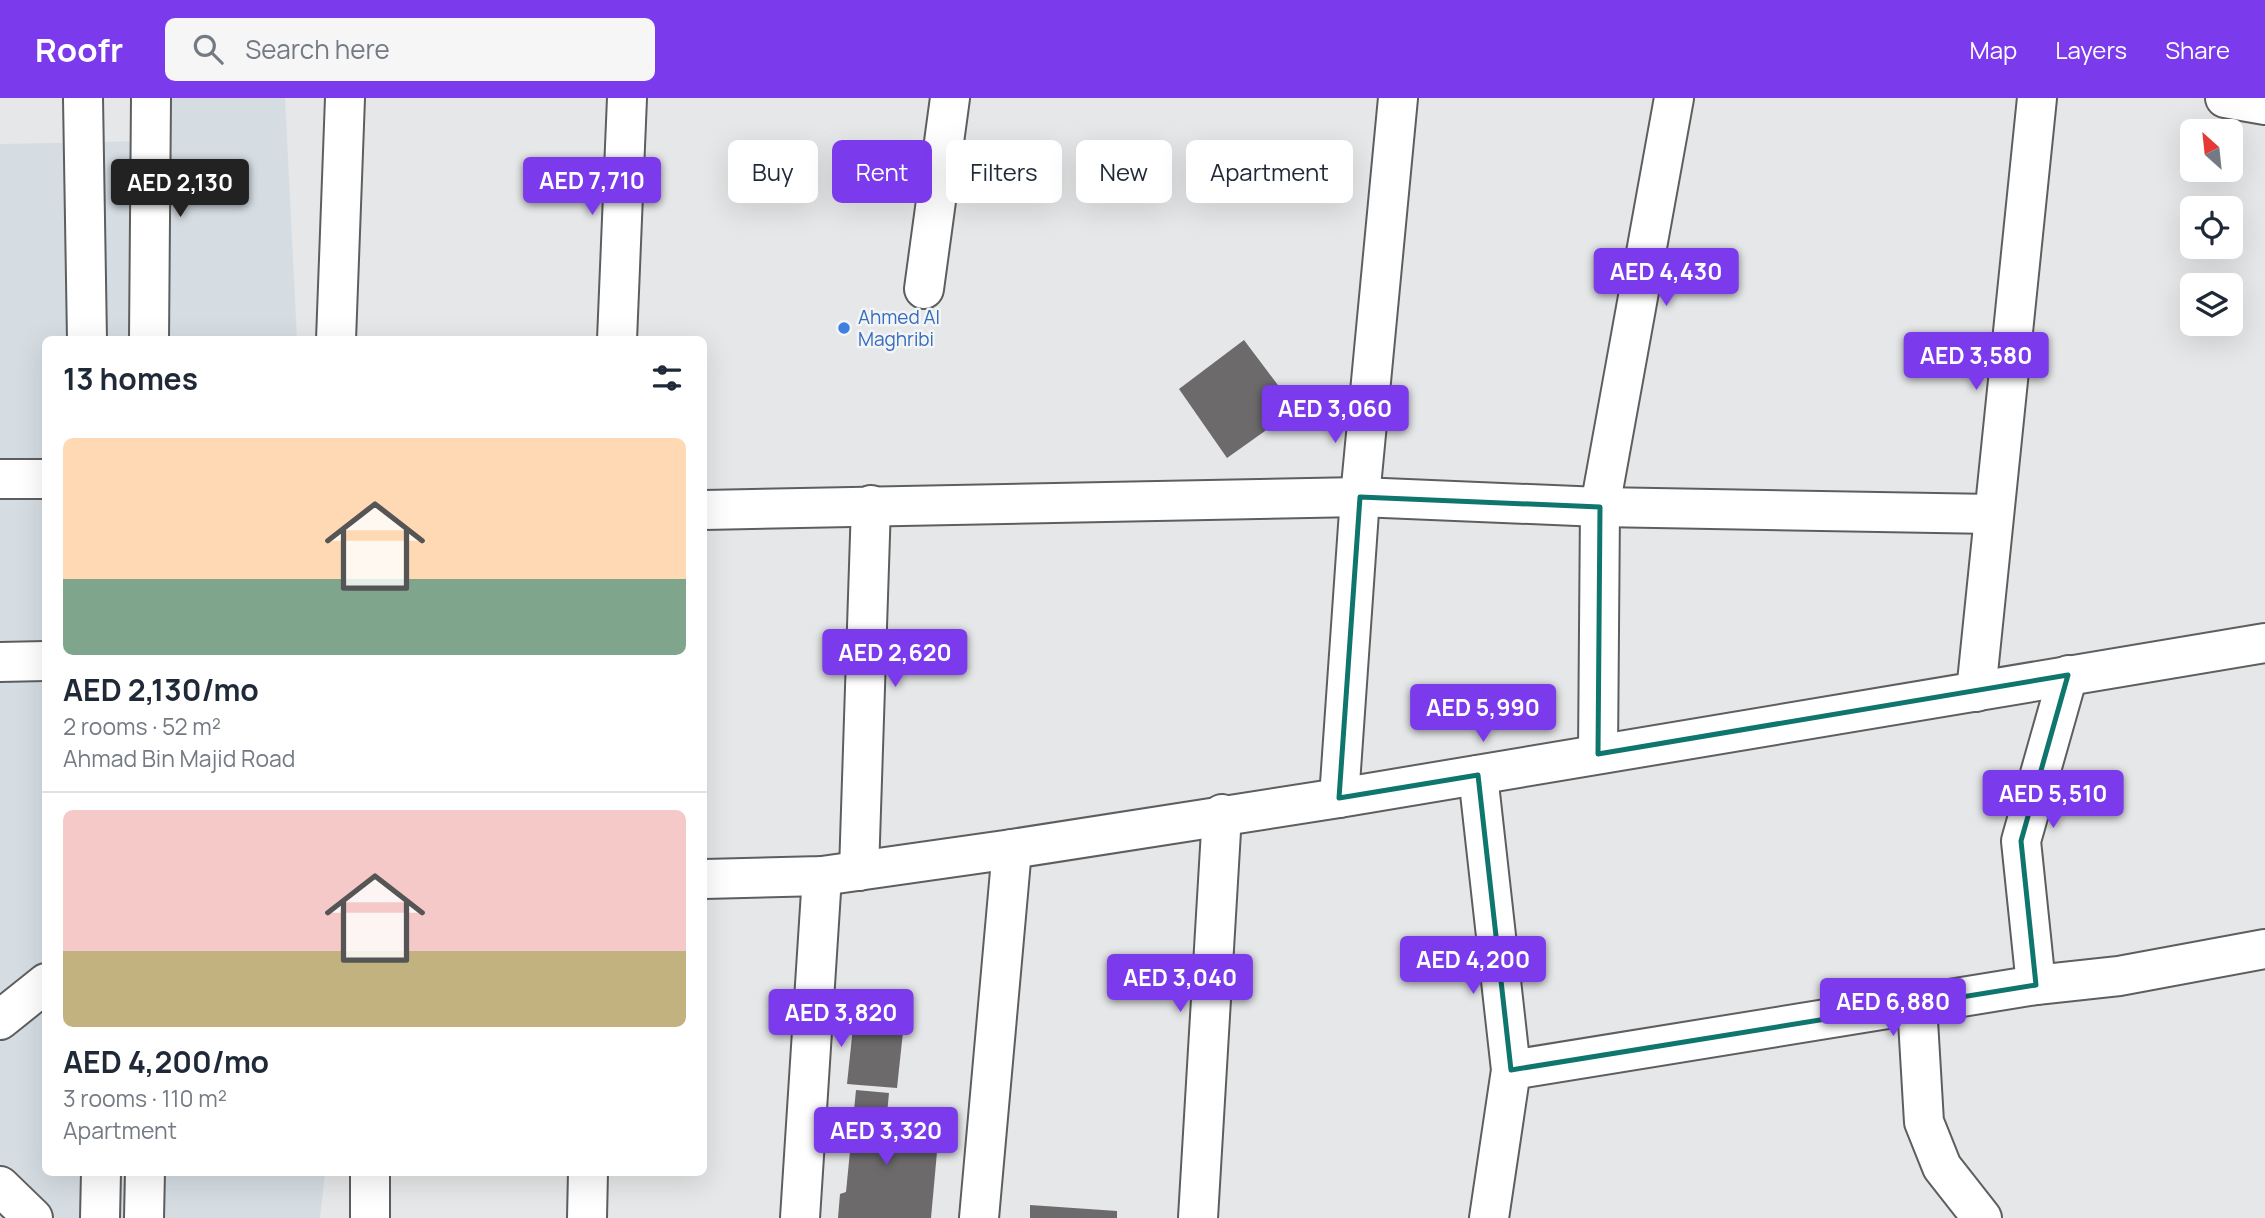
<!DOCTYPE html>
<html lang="en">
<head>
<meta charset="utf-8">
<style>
  body { margin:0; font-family:Manrope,sans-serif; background:#f6f6f7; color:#1f2937; height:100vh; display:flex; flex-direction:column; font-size:26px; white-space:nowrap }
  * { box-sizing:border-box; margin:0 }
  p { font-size:23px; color:#747a83 }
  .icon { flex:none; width:38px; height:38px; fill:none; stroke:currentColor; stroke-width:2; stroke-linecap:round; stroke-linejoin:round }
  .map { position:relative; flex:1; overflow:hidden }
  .side { position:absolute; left:42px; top:238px; width:665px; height:840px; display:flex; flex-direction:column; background:#fff; border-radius:10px; box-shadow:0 7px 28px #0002 }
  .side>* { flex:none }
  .hud { position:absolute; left:728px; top:42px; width:665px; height:63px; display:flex; gap:14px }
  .needle { width:46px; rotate:333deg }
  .tools { position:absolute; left:2180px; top:21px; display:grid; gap:14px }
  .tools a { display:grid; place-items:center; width:63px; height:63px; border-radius:10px; background:#fff; box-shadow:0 7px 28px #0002; font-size:35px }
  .price { position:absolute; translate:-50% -60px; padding:0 16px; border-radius:7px; background:#7c3aed; color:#fff; font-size:23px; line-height:46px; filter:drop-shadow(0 2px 4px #0008) }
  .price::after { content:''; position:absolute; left:50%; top:42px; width:21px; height:16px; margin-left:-10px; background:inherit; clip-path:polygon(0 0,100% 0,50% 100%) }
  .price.current { background:#222; color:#fff }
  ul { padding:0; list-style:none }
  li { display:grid; align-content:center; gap:14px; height:371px; padding:0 21px }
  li+li { border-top:2px solid #e0e1e3 }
  li span { display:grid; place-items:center; height:217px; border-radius:10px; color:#555 }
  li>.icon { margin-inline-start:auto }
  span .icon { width:126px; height:126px; fill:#fffc; stroke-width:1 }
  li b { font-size:30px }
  h2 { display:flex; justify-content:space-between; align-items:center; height:84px; padding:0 21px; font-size:30px }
  .pill { padding:0 24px; border-radius:10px; background:#fff; box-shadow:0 7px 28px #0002; font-size:24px; line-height:63px }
  .pill.current { background:#7c3aed; color:#fff }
  header { display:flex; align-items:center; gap:42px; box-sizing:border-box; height:98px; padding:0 35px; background:#7c3aed; color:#fff }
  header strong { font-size:33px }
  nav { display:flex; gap:38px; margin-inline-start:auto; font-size:24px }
  .search { width:490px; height:63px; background:#f6f6f7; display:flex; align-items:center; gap:18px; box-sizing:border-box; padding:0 24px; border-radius:10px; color:#747a83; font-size:26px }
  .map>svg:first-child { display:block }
  .built { fill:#d5dde3 }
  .building { fill:#6c6a6a }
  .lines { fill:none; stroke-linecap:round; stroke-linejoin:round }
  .minor-casing { stroke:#5d5e5f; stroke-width:42 }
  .major-casing { stroke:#5d5e5f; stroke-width:42 }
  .minor { stroke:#fff; stroke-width:38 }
  .major { stroke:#fff; stroke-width:38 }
  .marked { fill:none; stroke:#0f766e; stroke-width:5; stroke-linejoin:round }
  .shop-dot { fill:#3f7fe0; stroke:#f3f4f6; stroke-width:2.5 }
  .labels { text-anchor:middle; stroke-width:5; stroke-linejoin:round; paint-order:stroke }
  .shop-label { font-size:19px; fill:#366cbe; stroke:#f3f4f6; text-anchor:start }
</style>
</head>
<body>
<header>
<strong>Roofr</strong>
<div class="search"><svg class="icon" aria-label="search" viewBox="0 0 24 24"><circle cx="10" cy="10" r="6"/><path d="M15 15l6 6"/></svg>Search here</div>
<nav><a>Map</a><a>Layers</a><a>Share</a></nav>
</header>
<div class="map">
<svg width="2265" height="1120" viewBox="0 0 2265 1120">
  <rect width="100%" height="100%" fill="#e6e7e8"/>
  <path class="built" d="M 148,0 L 285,0 L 297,241 L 46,242 L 46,1074 L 325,1075 L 320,1120 L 0,1120 L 0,46 L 150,43 Z"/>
  <g class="building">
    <path d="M 1244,242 L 1296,311 L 1227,360 L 1179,291 Z"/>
    <path d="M 856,901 L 906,906 L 897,990 L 847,986 Z"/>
    <path d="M 856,992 L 889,995 L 885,1037 L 938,1043 L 931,1120 L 838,1120 L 840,1096 L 846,1094 Z"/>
    <path d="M 1030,1107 L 1117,1113 L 1117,1120 L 1030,1120 Z"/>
  </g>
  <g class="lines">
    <defs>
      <g id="minor">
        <path d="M 2225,0 L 2265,7"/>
        <path d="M 924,191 L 950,0"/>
        <path d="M 336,242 L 345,0"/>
        <path d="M 617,242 L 627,0"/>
        <path d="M 0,381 L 46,381"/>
        <path d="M 704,412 L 1360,399 L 1600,409 L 1993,416"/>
        <path d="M 0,564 L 46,563"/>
        <path d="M 1976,594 L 2037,0"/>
        <path d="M 1598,656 L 1600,409 L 1674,0"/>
        <path d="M 1478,677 L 1511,972 L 1489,1120"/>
        <path d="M 1339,700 L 1360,399 L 1398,0"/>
        <path d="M 859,773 L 871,407"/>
        <path d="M 704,781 L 822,778 L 1012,751 L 1339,700 L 2265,545"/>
        <path d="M 2036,887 L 2021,743 L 2068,577"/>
        <path d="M 1917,906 L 1924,1024 L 1942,1069 L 1982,1120"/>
        <path d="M 0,922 L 46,885"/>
        <path d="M 1511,972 L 2036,887 L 2119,878 L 2265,851"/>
        <path d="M 370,1074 L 370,1120"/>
        <path d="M 0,1088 L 33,1120"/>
        <path d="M 587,1120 L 588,1074"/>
        <path d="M 800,1120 L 822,778"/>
        <path d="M 979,1120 L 1012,751"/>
        <path d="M 1198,1120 L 1222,716"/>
      </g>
      <g id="major">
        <path d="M 83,0 L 87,242"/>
        <path d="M 149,242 L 151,0"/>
        <path d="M 100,1120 L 101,1074"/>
        <path d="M 144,1120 L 145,1074"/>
      </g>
    </defs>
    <use href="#minor" class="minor-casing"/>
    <use href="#major" class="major-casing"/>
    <use href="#minor" class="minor"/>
    <use href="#major" class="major"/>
  </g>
  <path class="marked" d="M 1360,399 L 1600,409 L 1598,656 L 2068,577 L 2021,743 L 2036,887 L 1511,972 L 1478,677 L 1339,700 Z"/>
  <circle class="shop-dot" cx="844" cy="230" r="7"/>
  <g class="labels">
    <g class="shop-label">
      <text x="858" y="226">Ahmed Al<tspan x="858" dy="22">Maghribi</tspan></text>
    </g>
  </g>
</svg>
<div class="tools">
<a><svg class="needle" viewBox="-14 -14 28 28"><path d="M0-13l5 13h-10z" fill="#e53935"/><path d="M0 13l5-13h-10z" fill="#747a83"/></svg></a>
<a><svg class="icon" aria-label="locate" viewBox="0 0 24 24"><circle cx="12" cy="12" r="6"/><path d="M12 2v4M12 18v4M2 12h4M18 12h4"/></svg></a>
<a><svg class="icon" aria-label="layers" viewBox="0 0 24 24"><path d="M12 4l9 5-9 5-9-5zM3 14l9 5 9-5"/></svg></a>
</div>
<b class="price" style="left:592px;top:119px">AED 7,710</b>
<b class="price current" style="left:180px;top:121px">AED 2,130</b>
<b class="price" style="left:1666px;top:210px">AED 4,430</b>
<b class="price" style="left:1976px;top:294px">AED 3,580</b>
<b class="price" style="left:1335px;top:347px">AED 3,060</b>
<b class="price" style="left:895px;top:591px">AED 2,620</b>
<b class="price" style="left:1483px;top:646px">AED 5,990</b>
<b class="price" style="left:2053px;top:732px">AED 5,510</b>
<b class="price" style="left:1473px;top:898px">AED 4,200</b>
<b class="price" style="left:1180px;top:916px">AED 3,040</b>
<b class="price" style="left:1893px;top:940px">AED 6,880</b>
<b class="price" style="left:841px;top:951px">AED 3,820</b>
<b class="price" style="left:886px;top:1069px">AED 3,320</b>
<div class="hud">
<a class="pill">Buy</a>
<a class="pill current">Rent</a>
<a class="pill">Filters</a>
<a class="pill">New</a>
<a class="pill">Apartment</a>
</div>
<section class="side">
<h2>13 homes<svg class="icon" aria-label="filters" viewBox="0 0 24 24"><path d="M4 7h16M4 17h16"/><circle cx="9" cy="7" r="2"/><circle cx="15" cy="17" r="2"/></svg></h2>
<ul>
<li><span style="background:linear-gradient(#ffd9b3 65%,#7fa58c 0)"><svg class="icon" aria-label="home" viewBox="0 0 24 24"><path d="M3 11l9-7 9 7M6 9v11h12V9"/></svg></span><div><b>AED 2,130/mo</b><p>2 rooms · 52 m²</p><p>Ahmad Bin Majid Road</p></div></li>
<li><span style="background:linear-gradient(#f6c9c9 65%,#c2b280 0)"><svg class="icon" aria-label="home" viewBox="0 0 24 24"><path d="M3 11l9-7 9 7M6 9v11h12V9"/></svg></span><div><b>AED 4,200/mo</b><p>3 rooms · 110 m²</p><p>Apartment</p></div></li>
</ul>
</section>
</div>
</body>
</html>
